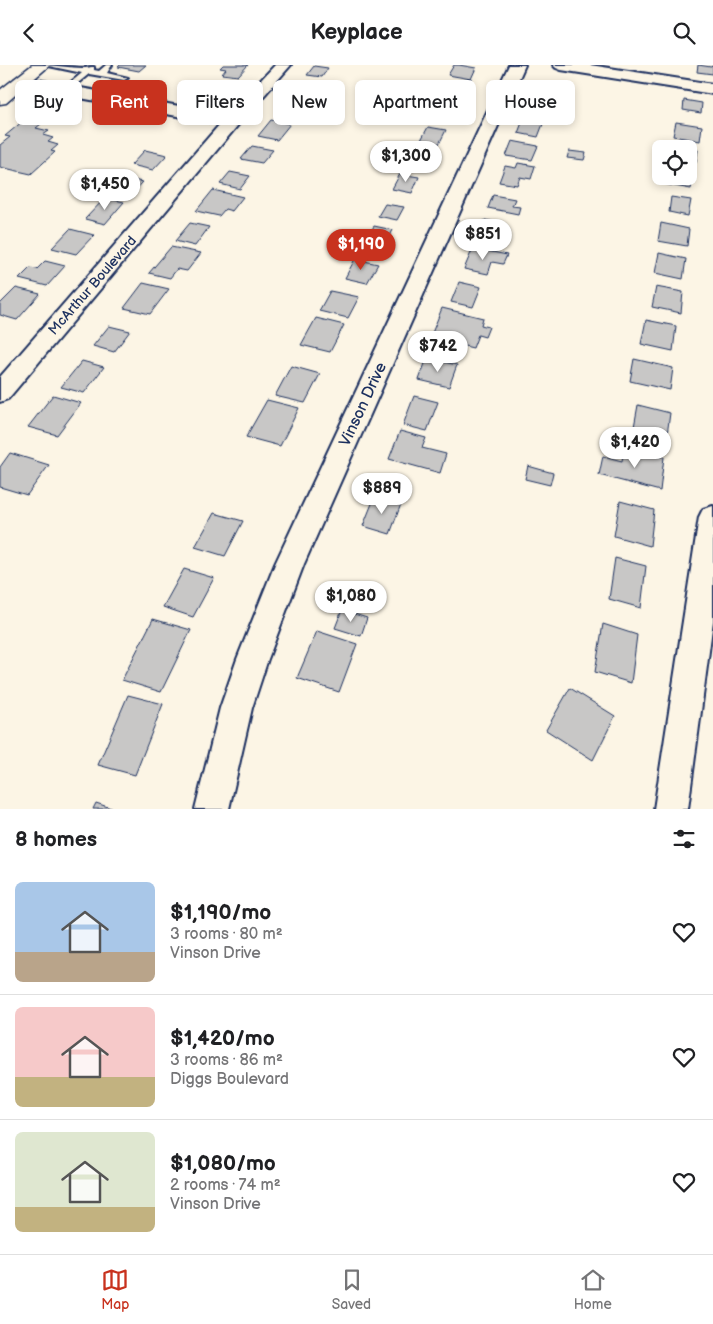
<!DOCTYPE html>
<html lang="en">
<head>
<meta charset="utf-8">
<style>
  body { margin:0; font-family:"Balsamiq Sans",sans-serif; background:#f6f6f6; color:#202124; height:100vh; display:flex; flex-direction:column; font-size:19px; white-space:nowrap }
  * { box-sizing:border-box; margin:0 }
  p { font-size:16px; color:#757577 }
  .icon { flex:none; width:28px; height:28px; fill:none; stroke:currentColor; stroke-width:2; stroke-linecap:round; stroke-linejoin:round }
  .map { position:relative; height:744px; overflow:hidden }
  .side { display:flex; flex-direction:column; background:#fff; flex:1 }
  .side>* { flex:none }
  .top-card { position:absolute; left:15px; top:15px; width:684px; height:45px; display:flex; gap:10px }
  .fabs { position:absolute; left:652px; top:75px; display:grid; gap:10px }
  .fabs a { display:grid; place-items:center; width:45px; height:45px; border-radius:8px; background:#fff; box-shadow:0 2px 8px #0003; font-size:25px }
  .price { position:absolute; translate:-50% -42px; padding:0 11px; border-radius:18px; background:#fff; color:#222; font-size:16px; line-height:32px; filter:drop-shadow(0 1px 2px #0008) }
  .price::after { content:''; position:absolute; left:50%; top:30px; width:15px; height:11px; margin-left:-8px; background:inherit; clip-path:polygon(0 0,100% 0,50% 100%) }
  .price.active { background:#c8321e; color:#fff }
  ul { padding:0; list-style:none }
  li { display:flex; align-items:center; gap:15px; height:125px; padding:0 15px }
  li+li { border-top:1px solid #e0e0e0 }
  li span { display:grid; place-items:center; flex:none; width:140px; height:100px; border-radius:8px; color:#555 }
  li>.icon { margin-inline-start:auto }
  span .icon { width:60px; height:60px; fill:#fffc; stroke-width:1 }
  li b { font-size:21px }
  h2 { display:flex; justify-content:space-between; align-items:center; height:60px; padding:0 15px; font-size:21px }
  .chip { padding:0 18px; border-radius:8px; background:#fff; box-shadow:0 2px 8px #0003; font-size:18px; line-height:45px }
  .chip.active { background:#c8321e; color:#fff }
  header { display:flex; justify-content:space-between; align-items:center; height:65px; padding:0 15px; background:#fff; font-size:22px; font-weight:800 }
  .tabs { display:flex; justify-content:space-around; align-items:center; height:70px; border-top:1px solid #e0e0e0; background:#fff; font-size:14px; color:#757577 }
  .tabs a { display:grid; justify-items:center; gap:2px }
  .tabs .active { color:#c8321e }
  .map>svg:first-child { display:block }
  .building { fill:#c8c7c6; stroke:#1b2f5e }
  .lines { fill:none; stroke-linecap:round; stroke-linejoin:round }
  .service-casing { stroke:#1b2f5e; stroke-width:4 }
  .minor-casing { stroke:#1b2f5e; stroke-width:4 }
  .secondary-casing { stroke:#1b2f5e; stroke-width:3 }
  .service { fill:#fcf5e5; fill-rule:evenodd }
  .minor { fill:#fcf5e5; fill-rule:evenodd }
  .secondary { fill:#fcf5e5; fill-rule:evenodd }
  .labels { text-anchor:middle; stroke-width:4; stroke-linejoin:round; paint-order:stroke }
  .far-street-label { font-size:14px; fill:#1b2f5e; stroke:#fcf5e5 }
  .street-label { font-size:16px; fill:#1b2f5e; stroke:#fcf5e5 }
</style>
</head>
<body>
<header><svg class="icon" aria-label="back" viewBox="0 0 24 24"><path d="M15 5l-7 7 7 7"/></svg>Keyplace<svg class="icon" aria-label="search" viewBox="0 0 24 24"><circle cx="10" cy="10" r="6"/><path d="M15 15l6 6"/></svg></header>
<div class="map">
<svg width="713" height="744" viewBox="0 0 713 744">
  <rect width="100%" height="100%" fill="#fcf5e5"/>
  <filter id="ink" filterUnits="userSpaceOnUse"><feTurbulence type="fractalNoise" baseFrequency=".02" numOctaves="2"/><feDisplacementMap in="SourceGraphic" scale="10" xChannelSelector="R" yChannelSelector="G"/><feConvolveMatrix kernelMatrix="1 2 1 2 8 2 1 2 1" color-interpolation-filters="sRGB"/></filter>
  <g filter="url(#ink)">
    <g class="building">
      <path d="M 120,0 L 146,0 L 139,6 L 118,2 Z"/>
      <path d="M 223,0 L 248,0 L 238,11 L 222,9 L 226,4 L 220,3 Z"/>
      <path d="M 454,0 L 459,0 L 476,3 L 471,14 L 448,10 Z"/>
      <path d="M 698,0 L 711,2 L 713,0 L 713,9 L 697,7 Z"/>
      <path d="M 314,1 L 328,3 L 322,12 L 307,10 Z"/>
      <path d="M 209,17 L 229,20 L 218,31 L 198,28 Z"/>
      <path d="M 301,17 L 319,20 L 310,33 L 292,30 Z"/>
      <path d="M 449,21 L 467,24 L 460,36 L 442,33 Z"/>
      <path d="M 534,35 L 554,38 L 551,47 L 530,43 Z"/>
      <path d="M 684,35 L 702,38 L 701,48 L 683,45 Z"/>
      <path d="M 289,36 L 306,39 L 295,53 L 278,50 Z"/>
      <path d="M 437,42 L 455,45 L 449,56 L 431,53 Z"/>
      <path d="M 271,55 L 290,59 L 277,75 L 258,71 Z"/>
      <path d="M 523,55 L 543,59 L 538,72 L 518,68 Z"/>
      <path d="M 23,56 L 41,59 L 36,63 L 49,66 L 43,70 L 53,73 L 48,77 L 58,80 L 51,86 L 55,87 L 31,109 L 0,102 L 0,80 L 10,72 L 5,71 Z"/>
      <path d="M 676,57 L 702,61 L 700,76 L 673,71 Z"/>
      <path d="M 428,62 L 446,65 L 439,79 L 421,75 Z"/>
      <path d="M 512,76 L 538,81 L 532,95 L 506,91 Z"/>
      <path d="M 252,81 L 273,85 L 262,98 L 241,94 Z"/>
      <path d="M 678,81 L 698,85 L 696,98 L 689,97 L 689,84 L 678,84 Z"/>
      <path d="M 145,85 L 167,90 L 153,105 L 131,100 Z"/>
      <path d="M 569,86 L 586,88 L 584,95 L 567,93 Z"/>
      <path d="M 413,87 L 431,91 L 424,104 L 405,101 Z"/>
      <path d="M 518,98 L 535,101 L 531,114 L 520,112 L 517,120 L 499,117 L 505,101 L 516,103 Z"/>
      <path d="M 230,107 L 250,111 L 240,124 L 220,119 Z"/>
      <path d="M 689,108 L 694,109 L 691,124 L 663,119 L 665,112 L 673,114 L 673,111 L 689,111 Z"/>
      <path d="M 400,109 L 419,112 L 412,128 L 392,124 Z"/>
      <path d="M 121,113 L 143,117 L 131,130 L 109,126 Z"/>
      <path d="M 213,125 L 243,132 L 232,146 L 225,144 L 219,151 L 196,146 Z"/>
      <path d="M 493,130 L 515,134 L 512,141 L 520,142 L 518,149 L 488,143 Z"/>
      <path d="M 671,132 L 691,135 L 688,151 L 669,147 Z"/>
      <path d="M 105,133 L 124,137 L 105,159 L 85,154 Z"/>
      <path d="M 385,139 L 404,142 L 397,155 L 378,151 Z"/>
      <path d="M 485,155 L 505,159 L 499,176 L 478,172 Z"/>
      <path d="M 190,158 L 209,162 L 195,181 L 175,176 Z"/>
      <path d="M 661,158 L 689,164 L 687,181 L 658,176 Z"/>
      <path d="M 374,161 L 393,165 L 386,179 L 366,175 Z"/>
      <path d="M 70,164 L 94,170 L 76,189 L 52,183 Z"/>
      <path d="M 171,182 L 201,188 L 187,206 L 177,204 L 170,213 L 149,208 Z"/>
      <path d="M 473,183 L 507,190 L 503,199 L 492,197 L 488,209 L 464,204 Z"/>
      <path d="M 659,188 L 686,194 L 683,214 L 655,208 Z"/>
      <path d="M 355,194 L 378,199 L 367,218 L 345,213 Z"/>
      <path d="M 45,196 L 65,201 L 47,221 L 19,214 L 30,203 L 37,204 Z"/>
      <path d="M 459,217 L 481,222 L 473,242 L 451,237 Z"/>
      <path d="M 143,218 L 169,224 L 150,249 L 124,243 Z"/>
      <path d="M 656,222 L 683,227 L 681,248 L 652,242 Z"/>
      <path d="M 16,223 L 40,229 L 17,255 L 0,250 L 0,239 Z"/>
      <path d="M 330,226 L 359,232 L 348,253 L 319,246 Z"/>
      <path d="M 442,243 L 483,253 L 481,260 L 489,262 L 485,272 L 478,270 L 473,283 L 430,273 Z"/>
      <path d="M 316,253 L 344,260 L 330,287 L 301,280 Z"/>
      <path d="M 646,255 L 676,261 L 673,286 L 641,279 Z"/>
      <path d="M 109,261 L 130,266 L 114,287 L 93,281 Z"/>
      <path d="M 427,293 L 457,300 L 449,322 L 419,315 Z"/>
      <path d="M 634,294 L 673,303 L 670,325 L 630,316 Z"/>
      <path d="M 82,296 L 104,302 L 84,328 L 61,322 Z"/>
      <path d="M 291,301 L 320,309 L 305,338 L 275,331 Z"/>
      <path d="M 53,330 L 81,338 L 57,370 L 28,362 Z"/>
      <path d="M 414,331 L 438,337 L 427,366 L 403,360 Z"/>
      <path d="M 267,335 L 299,343 L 280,381 L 246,372 Z"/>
      <path d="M 638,340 L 670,348 L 667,370 L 634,362 Z"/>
      <path d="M 400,366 L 426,373 L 422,383 L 446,389 L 440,408 L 389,394 Z"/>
      <path d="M 624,382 L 664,392 L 660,426 L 599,410 L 603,391 L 622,396 Z"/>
      <path d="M 10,388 L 49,400 L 27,430 L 0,422 L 0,402 Z"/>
      <path d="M 528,401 L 553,408 L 550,420 L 525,414 Z"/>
      <path d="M 375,431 L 401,439 L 390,469 L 363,461 Z"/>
      <path d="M 620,436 L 654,445 L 650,481 L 614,471 Z"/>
      <path d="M 214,448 L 243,456 L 225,491 L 195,482 Z"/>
      <path d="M 615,493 L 646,501 L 641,543 L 609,534 Z"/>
      <path d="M 184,504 L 214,513 L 193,552 L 163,542 Z"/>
      <path d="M 342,545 L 367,553 L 361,571 L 335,563 Z"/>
      <path d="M 153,554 L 191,565 L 161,627 L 122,615 Z"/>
      <path d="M 603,559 L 637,570 L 631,618 L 595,607 Z"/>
      <path d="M 317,566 L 357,579 L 339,627 L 297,613 Z"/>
      <path d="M 570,623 L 615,651 L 593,695 L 546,665 Z"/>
      <path d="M 128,630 L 163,639 L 135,710 L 98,700 Z"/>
      <path d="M 96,738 L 114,744 L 93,744 Z"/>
    </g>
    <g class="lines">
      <defs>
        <path id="service" d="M 44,0 C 56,0 82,5 91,2 L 94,2 L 94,5 L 99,6 L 106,0 L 112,0 L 107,8 L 128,13 L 124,15 L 89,9 L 67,27 L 64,27 L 64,23 L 82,8 Z"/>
        <g id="minor">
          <path d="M 275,0 L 291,0 L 238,60 L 8,334 L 0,337 L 0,312 L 220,59 L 21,22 L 15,20 L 13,17 L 15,14 L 21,12 L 228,50 Z"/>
          <path d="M 509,0 L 525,0 L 304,499 L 268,594 L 252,643 L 229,744 L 195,744 L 220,643 L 237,594 L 275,499 Z"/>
          <path d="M 553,0 L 590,0 L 713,19 L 713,29 L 561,5 L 556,3 Z"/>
          <path d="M 713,441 L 713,556 L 688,744 L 654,744 L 699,452 L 703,444 Z"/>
        </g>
        <path id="secondary" d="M 32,0 L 50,0 L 6,38 L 0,39 L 0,25 Z"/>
      </defs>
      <use href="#service" class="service-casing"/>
      <use href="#minor" class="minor-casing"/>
      <use href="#secondary" class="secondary-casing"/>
      <use href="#service" class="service"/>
      <use href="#minor" class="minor"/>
      <use href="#secondary" class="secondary"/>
    </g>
  </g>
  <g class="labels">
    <g class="far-street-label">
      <text transform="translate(92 220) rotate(-49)" y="5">McArthur Boulevard</text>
    </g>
    <g class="street-label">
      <text transform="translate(362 339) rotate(-65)" y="6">Vinson Drive</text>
    </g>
  </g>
</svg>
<div class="fabs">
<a><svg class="icon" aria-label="locate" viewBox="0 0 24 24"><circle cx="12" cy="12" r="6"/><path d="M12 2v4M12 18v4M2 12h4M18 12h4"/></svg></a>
</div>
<b class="price" style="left:406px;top:118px">$1,300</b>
<b class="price" style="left:105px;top:146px">$1,450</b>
<b class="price" style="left:483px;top:196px">$851</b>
<b class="price active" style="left:361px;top:206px">$1,190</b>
<b class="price" style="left:438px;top:308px">$742</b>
<b class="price" style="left:635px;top:404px">$1,420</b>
<b class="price" style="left:382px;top:450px">$889</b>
<b class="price" style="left:351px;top:558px">$1,080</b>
<div class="top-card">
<a class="chip">Buy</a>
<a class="chip active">Rent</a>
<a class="chip">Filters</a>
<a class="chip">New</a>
<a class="chip">Apartment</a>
<a class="chip">House</a>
</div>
</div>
<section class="side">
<h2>8 homes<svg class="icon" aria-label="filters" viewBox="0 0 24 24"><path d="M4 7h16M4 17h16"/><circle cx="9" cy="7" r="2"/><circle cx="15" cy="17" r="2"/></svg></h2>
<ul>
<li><span style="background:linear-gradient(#a9c7e8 70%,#b9a48a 0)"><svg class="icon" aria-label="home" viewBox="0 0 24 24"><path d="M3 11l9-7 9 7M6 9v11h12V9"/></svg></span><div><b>$1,190/mo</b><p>3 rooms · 80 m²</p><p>Vinson Drive</p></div><svg class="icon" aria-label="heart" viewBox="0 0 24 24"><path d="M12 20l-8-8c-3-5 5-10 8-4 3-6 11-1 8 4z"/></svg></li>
<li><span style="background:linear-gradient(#f6c9c9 70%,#c2b280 0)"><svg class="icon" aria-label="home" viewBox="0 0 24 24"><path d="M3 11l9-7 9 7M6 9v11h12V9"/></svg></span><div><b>$1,420/mo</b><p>3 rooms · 86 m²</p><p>Diggs Boulevard</p></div><svg class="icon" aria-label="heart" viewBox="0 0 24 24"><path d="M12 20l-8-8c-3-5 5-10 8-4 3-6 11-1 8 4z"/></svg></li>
<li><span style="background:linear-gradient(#dfe7d0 75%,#c2b280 0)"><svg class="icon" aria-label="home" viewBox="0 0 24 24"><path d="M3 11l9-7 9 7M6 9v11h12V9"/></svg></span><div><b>$1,080/mo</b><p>2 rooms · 74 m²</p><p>Vinson Drive</p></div><svg class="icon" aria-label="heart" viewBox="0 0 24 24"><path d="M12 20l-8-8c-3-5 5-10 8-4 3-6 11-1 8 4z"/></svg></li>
</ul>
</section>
<nav class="tabs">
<a class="active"><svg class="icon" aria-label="map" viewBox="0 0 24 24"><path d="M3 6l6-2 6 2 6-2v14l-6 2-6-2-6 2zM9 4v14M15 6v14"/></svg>Map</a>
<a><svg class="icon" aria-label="saved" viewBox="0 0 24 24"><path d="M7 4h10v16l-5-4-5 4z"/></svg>Saved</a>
<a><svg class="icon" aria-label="home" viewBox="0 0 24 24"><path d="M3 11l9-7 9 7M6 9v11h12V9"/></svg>Home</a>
</nav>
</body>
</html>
